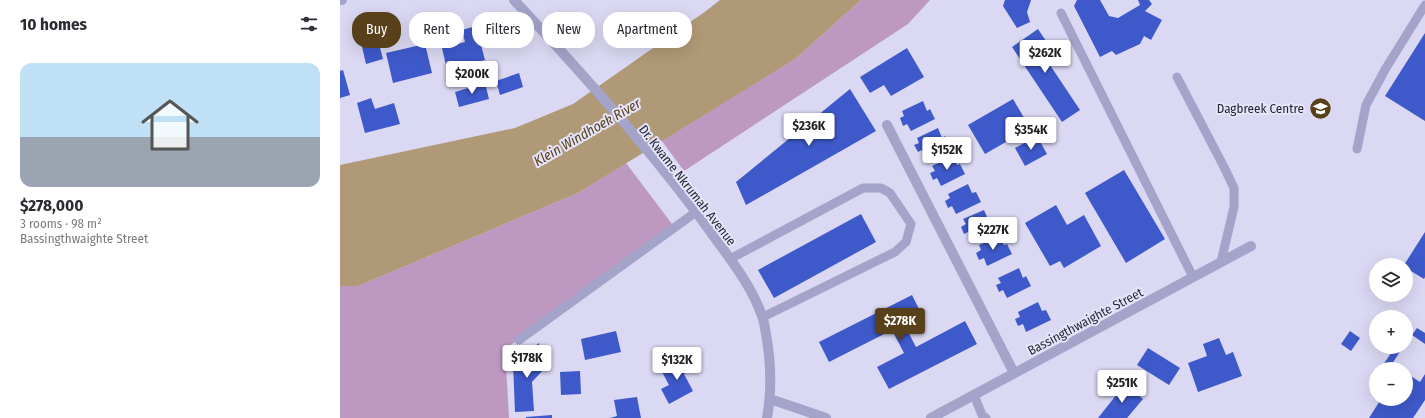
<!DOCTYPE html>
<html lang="en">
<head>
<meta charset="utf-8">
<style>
  body { margin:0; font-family:"Fira Sans Condensed",sans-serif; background:#f7f7f7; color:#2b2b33; height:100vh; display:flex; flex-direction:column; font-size:15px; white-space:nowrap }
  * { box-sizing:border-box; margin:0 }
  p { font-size:13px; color:#7c7c81 }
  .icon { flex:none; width:22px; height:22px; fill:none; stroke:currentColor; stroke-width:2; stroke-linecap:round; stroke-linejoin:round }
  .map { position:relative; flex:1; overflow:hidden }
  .side { display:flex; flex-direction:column; background:#fff; width:340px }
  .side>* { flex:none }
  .banner { position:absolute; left:12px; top:12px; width:380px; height:36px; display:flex; gap:8px }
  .buttons { position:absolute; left:1029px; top:258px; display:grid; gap:8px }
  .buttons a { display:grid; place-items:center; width:44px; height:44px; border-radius:50%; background:#fff; box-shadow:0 4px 16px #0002; font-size:20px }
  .price { position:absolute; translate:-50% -34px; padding:0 9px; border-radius:4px; background:#fff; color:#222; font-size:13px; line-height:26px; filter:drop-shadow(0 1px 2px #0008) }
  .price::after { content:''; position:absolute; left:50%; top:24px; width:12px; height:9px; margin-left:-6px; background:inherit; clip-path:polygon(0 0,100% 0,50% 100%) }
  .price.current { background:#58411a; color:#fff }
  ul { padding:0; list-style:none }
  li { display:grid; align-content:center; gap:8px; height:212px; padding:0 20px }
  li span { display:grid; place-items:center; height:124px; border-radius:12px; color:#555 }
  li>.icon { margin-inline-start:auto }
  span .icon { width:72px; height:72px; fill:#fffc; stroke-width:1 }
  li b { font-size:17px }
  h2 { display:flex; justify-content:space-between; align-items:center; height:48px; padding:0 20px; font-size:17px }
  .tag { padding:0 14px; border-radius:16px; background:#fff; box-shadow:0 4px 16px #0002; font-size:14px; line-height:36px }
  .tag.current { background:#58411a; color:#fff }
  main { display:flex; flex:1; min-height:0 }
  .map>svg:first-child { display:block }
  .green { fill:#bd98c1 }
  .water { fill:#b09976 }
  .building { fill:#3e59ca }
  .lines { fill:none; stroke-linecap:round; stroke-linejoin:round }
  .service { stroke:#a4a4ca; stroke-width:9 }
  .minor { stroke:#a4a4ca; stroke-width:10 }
  .tertiary { stroke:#a4a4ca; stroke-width:10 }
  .labels { text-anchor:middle; stroke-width:4; stroke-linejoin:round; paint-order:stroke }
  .poi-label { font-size:13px; fill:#262835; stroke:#e6e4fa; text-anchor:end }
  .street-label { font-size:13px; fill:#262835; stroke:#e6e4fa }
  .water-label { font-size:14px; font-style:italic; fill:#58411a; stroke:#e6e4fa }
</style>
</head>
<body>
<main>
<section class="side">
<h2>10 homes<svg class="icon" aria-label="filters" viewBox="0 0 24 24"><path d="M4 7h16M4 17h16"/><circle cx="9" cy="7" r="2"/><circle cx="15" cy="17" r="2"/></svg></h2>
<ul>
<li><span style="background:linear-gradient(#bfe0f5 60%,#9aa5b1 0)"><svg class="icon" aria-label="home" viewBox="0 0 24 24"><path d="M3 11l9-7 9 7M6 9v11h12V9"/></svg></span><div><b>$278,000</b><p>3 rooms · 98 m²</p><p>Bassingthwaighte Street</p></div></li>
</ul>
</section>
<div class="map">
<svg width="1085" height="418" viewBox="0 0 1085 418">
  <rect width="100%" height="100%" fill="#dad8f2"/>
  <g class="green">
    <path d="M 521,0 L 590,0 L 568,24 L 344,171 L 322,141 L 455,59 Z"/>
    <path d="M 286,163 L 335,228 L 165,349 L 169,418 L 0,418 L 0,286 L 18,286 L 238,193 Z"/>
  </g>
  <path class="water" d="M 380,0 L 521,0 L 455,59 L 238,193 L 18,286 L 0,286 L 0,165 L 175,128 L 233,104 L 366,11 Z"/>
  <g class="building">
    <path d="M 665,0 L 691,0 L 687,12 L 690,22 L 677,28 L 663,6 Z"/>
    <path d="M 737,0 L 760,0 L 769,16 L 778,18 L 800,5 L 798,0 L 809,0 L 812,4 L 805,11 L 822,20 L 811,40 L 804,36 L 800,44 L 776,55 L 772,51 L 760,57 L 734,6 Z"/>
    <path d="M 32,17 L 43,59 L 26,64 L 16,21 Z"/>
    <path d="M 136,26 L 145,60 L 107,70 L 102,48 L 125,42 L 122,30 Z"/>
    <path d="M 698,29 L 714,53 L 706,59 L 740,110 L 722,122 L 672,47 Z"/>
    <path d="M 1085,33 L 1085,121 L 1045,96 Z"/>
    <path d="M 85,44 L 92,73 L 53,83 L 46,53 Z"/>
    <path d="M 567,48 L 584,77 L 551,96 L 544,85 L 530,93 L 520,77 Z"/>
    <path d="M 3,70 L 10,95 L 0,98 L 0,71 Z"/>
    <path d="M 179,73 L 183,87 L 160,95 L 156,81 Z"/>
    <path d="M 145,83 L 149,99 L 119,107 L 115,92 Z"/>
    <path d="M 510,89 L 536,131 L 406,205 L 396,182 Z"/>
    <path d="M 31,98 L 35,109 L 54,103 L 60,124 L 25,133 L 17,103 Z"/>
    <path d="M 673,99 L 690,128 L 645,154 L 628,125 Z"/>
    <path d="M 583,101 L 587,111 L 590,109 L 595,119 L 571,131 L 567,124 L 563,126 L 560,118 L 564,116 L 562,111 Z"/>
    <path d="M 598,128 L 602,138 L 605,136 L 610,146 L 585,158 L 582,150 L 578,152 L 574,145 L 579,143 L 577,138 Z"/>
    <path d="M 697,136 L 707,154 L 685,166 L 675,148 Z"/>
    <path d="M 613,156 L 617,165 L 620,164 L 625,174 L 601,186 L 597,178 L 593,180 L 590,173 L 595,171 L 592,166 Z"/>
    <path d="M 784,170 L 825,239 L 786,263 L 745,193 Z"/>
    <path d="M 628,184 L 632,193 L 636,192 L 641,202 L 616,214 L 612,206 L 608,208 L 605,201 L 610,198 L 608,194 Z"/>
    <path d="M 716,205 L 727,225 L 744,215 L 761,246 L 724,268 L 720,261 L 710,266 L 685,223 Z"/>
    <path d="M 644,210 L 648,219 L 652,217 L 656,227 L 632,239 L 628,232 L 624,234 L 621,227 L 626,224 L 623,219 Z"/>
    <path d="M 521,214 L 536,242 L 434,298 L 418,270 Z"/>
    <path d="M 1085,232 L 1085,277 L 1084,279 L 1066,268 L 1066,265 L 1064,265 Z"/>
    <path d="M 659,236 L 664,245 L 667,244 L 672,254 L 647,266 L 644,258 L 639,260 L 636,253 L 641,250 L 639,245 Z"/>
    <path d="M 679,268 L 683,278 L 686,276 L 691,286 L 667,298 L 663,290 L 659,292 L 656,285 L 661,283 L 658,278 Z"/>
    <path d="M 572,295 L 581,313 L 563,322 L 576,347 L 625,321 L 637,344 L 549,389 L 537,367 L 564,353 L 552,330 L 489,362 L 479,342 Z"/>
    <path d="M 698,302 L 702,311 L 706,310 L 711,320 L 686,332 L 683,324 L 678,326 L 675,319 L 680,317 L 678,312 Z"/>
    <path d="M 1077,328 L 1085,333 L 1085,344 L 1072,335 Z"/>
    <path d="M 276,331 L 281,352 L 245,360 L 241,339 Z"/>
    <path d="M 1010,331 L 1020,338 L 1011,351 L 1001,344 Z"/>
    <path d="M 879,338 L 886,355 L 893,352 L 902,376 L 858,392 L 848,363 L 867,356 L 863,344 Z"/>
    <path d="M 199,343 L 204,369 L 192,382 L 194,411 L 175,412 L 173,363 Z"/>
    <path d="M 1055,347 L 1061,350 L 1052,364 L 1060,369 L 1042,369 L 1041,368 Z"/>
    <path d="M 808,348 L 840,368 L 829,385 L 797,365 Z"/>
    <path d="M 345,358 L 351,370 L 344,374 L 353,391 L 329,404 L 321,389 L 329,385 L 321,370 Z"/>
    <path d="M 240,371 L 241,394 L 221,395 L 220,372 Z"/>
    <path d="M 1066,373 L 1080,382 L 1085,374 L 1085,400 L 1073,418 L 1029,418 L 1041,399 L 1066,399 Z"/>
    <path d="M 785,384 L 803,399 L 787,418 L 758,418 Z"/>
    <path d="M 297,397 L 301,418 L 270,418 L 277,416 L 274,400 Z"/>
    <path d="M 212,415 L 212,418 L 186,418 L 186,417 Z"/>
  </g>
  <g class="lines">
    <g class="service">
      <path d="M 721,13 L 853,277"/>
      <path d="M 837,77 L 884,167 L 894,188 L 894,207 L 881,262"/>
      <path d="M 1017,149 L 1026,105 L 1046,68 L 1085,5"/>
      <path d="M 390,259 L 523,188 L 541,188 L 550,193 L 571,224 L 566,242 L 555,252 L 423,317"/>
      <path d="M 179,340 L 356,212"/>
      <path d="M 634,395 L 642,415 L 646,418"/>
    </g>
    <g class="minor">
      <path d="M 0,0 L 2,0"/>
      <path d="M 547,125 L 674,373"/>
      <path d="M 430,399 L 486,418"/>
      <path d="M 591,418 L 911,246"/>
    </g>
    <path class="tertiary" d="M 174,0 C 242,73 311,150 370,231 C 389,258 411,284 422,316 C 424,321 425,328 426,334 C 431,362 432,390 427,418"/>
  </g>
  <defs>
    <symbol id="school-disc" viewBox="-11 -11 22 22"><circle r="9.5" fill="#58411a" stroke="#e6e4fa"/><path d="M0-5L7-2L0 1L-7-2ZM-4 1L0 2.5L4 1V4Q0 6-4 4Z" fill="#fff"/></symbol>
  </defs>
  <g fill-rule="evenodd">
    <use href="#school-disc" x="968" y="96" width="25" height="25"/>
  </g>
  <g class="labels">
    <g class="poi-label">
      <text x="964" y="113">Dagbreek Centre</text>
    </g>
    <g class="street-label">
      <text transform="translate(348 185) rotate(52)" y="5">Dr. Kwame Nkrumah Avenue</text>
      <text transform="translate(745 321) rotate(-28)" y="5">Bassingthwaighte Street</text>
    </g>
    <g class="water-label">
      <text transform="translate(247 132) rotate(-30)" y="5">Klein Windhoek River</text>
    </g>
  </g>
</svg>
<div class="buttons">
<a><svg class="icon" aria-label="layers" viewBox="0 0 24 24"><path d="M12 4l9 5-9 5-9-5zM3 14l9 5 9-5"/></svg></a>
<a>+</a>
<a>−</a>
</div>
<b class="price" style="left:705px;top:74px">$262K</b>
<b class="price" style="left:132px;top:95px">$200K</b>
<b class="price" style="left:469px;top:147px">$236K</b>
<b class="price" style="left:691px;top:151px">$354K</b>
<b class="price" style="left:607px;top:171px">$152K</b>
<b class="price" style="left:653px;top:251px">$227K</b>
<b class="price current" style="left:560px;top:342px">$278K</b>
<b class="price" style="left:187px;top:379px">$178K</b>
<b class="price" style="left:337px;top:381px">$132K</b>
<b class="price" style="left:782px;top:404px">$251K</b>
<div class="banner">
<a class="tag current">Buy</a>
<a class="tag">Rent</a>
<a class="tag">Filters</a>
<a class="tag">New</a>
<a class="tag">Apartment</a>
</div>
</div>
</main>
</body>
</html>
